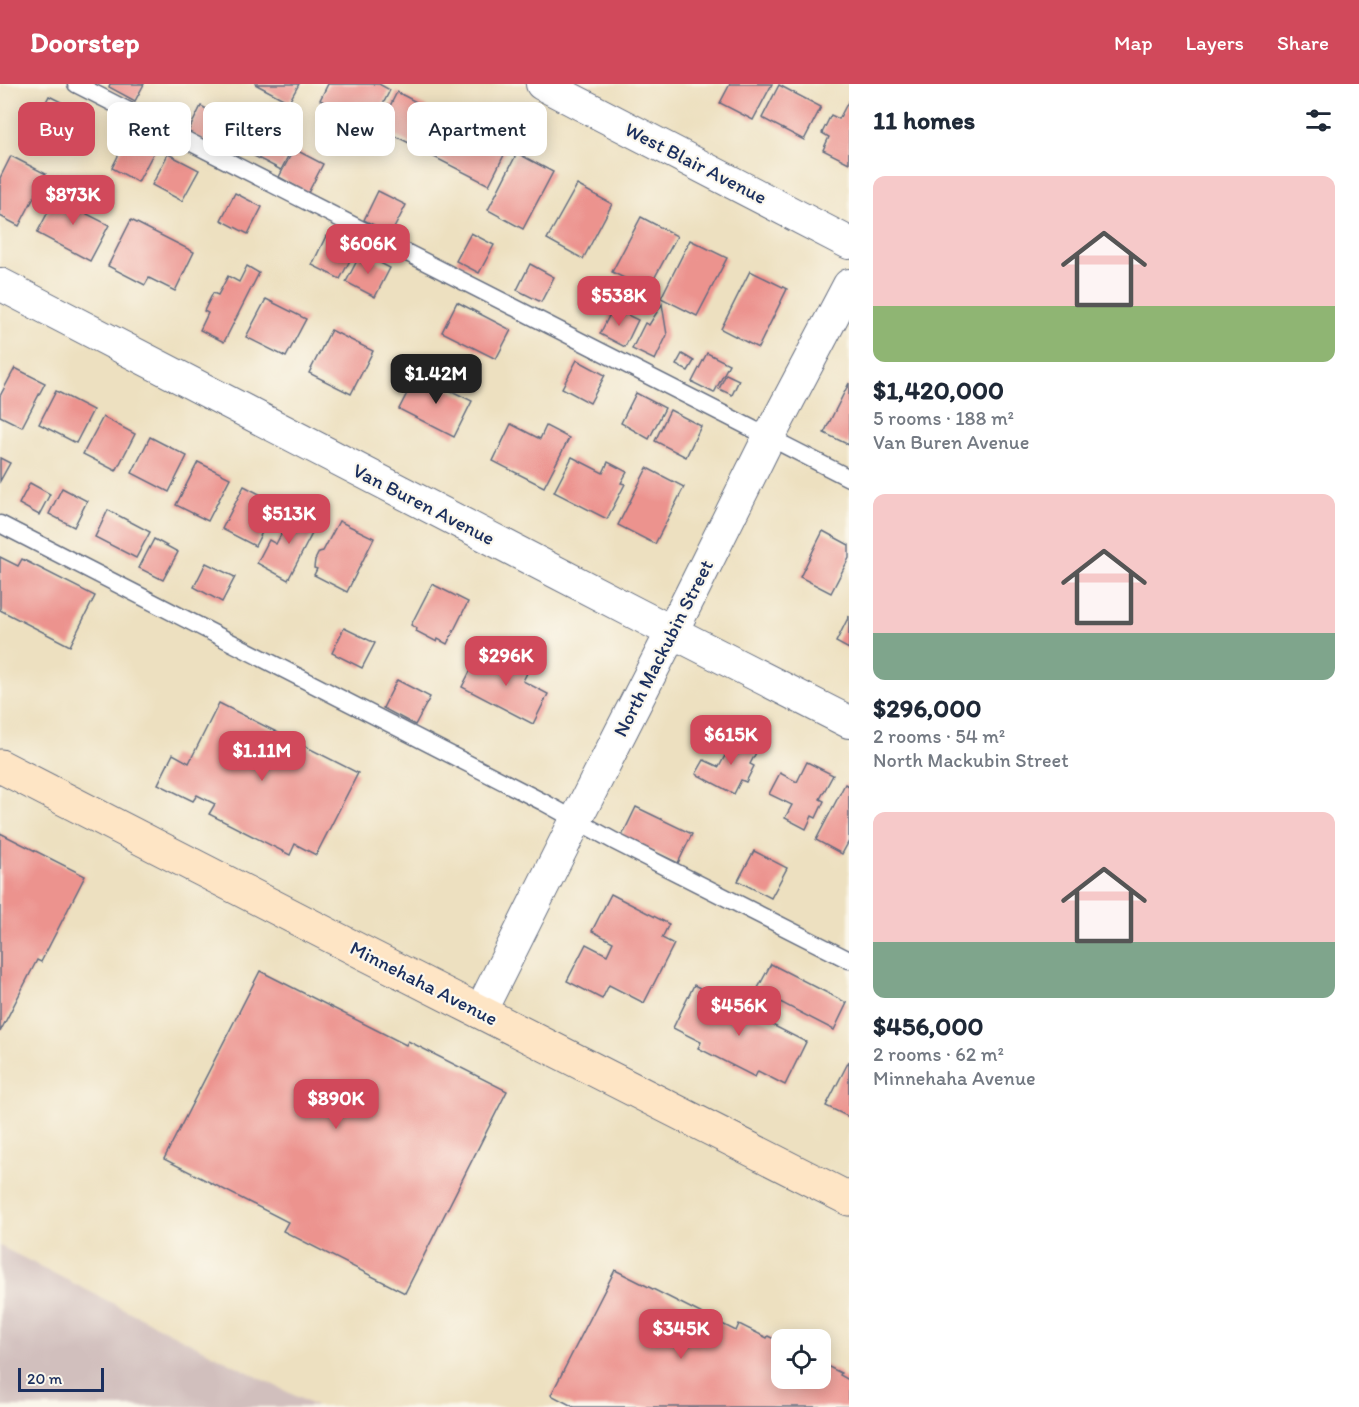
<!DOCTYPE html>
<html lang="en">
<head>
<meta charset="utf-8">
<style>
  body { margin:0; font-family:Itim,sans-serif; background:#f6f6f7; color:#1f2937; height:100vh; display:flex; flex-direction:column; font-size:22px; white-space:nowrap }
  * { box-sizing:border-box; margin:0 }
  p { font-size:20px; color:#747a83 }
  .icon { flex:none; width:33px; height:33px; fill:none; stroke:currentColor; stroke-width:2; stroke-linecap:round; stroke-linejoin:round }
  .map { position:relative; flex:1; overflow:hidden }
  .panel { display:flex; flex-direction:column; background:#fff; width:510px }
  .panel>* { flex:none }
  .top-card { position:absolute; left:18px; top:18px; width:570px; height:54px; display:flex; gap:12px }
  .controls { position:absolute; left:771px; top:1245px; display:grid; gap:12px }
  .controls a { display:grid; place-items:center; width:60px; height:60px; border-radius:12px; background:#fff; box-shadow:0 3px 15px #0003; font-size:30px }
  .scale { position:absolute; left:18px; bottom:15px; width:86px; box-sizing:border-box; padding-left:6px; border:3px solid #1b2f5e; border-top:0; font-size:16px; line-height:21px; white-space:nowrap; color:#1b2f5e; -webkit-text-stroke:4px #fbf7ec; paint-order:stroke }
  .price { position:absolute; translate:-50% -51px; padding:0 14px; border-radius:12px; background:#d1495b; color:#fff; font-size:20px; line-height:39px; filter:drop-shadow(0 2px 3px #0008) }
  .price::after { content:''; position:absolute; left:50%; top:36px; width:18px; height:14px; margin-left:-9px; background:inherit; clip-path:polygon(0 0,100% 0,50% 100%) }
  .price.current { background:#222; color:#fff }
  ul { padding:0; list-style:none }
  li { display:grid; align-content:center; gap:12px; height:318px; padding:0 24px }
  li span { display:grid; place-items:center; height:186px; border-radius:12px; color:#555 }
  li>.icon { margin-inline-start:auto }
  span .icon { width:108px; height:108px; fill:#fffc; stroke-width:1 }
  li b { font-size:26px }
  h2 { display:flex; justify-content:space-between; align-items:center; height:72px; padding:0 24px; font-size:26px }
  .tag { padding:0 21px; border-radius:12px; background:#fff; box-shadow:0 3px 15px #0003; font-size:21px; line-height:54px }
  .tag.current { background:#d1495b; color:#fff }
  header { display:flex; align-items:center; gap:36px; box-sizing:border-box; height:84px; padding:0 30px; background:#d1495b; color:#fff }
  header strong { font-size:28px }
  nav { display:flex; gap:33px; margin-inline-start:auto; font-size:21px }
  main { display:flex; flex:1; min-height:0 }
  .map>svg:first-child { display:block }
  .industrial { fill:#d1bfbd }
  .building { fill:#ec938e }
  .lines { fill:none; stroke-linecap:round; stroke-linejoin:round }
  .lane-casing { stroke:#646d80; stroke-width:19 }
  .street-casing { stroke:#646d80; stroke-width:34 }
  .secondary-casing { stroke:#646d80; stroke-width:35 }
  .lane { stroke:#fff; stroke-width:16 }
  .street { stroke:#fff; stroke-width:32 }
  .secondary { stroke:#fee5c5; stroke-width:33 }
  .labels { text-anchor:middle; stroke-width:4.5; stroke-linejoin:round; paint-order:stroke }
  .street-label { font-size:20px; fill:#1b2f5e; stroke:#fbf7ec }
</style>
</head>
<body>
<header>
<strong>Doorstep</strong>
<nav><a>Map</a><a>Layers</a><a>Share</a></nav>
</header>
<main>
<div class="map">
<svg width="849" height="1323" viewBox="0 0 849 1323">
  <rect width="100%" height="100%" fill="#fbf7ec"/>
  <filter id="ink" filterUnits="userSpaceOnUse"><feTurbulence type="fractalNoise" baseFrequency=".0167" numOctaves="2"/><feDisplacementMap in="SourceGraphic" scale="12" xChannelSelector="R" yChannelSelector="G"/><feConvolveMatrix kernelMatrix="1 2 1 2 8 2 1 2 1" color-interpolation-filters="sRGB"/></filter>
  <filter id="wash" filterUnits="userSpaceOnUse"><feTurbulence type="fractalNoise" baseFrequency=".008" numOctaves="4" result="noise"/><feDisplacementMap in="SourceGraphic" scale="24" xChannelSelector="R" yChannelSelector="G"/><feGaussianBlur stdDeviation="1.35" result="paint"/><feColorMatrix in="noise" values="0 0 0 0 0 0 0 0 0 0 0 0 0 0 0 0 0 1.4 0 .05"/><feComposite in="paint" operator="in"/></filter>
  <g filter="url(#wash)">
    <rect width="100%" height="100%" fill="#ede0c0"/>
    <path class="industrial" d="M 0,1162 L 317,1323 L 0,1323 Z"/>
    <g id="blocks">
      <g class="building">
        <path d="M 110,0 L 144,0 L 135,17 L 109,3 Z"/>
        <path d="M 255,0 L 299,0 L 289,18 Z"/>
        <path d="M 328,0 L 379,0 L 390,6 L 372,42 L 320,16 Z"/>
        <path d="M 730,0 L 772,0 L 753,36 L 720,19 Z"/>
        <path d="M 779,1 L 821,23 L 804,56 L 762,34 Z"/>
        <path d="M 397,8 L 447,34 L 429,69 L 379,44 Z"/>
        <path d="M 49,12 L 77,26 L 66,47 L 38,33 Z"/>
        <path d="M 849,16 L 849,79 L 823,66 L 829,53 L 822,49 L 831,31 L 839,35 Z"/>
        <path d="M 201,22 L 227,36 L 214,61 L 188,48 Z"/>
        <path d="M 453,37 L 507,65 L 489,101 L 434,73 Z"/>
        <path d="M 264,42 L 295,58 L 281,86 L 250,70 Z"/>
        <path d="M 128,52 L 155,66 L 138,98 L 112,84 Z"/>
        <path d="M 294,65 L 323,80 L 308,109 L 279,93 Z"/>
        <path d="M 517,69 L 553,88 L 523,145 L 488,126 Z"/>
        <path d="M 168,70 L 199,86 L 182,117 L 152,101 Z"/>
        <path d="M 11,72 L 46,90 L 19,142 L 0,132 L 0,94 Z"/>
        <path d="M 577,101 L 612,120 L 583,175 L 547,155 Z"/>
        <path d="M 64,107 L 92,121 L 87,130 L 109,141 L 90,177 L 37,149 L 56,113 L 60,115 Z"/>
        <path d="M 378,107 L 406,121 L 391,150 L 364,136 Z"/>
        <path d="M 235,109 L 262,123 L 248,150 L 221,136 Z"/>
        <path d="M 641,133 L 677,152 L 648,206 L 612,188 Z"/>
        <path d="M 131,136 L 194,168 L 175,207 L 149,194 L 145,201 L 108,182 Z"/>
        <path d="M 471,149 L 494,161 L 479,189 L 456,177 Z"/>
        <path d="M 326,152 L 355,167 L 340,195 L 312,181 Z"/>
        <path d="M 690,156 L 727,174 L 697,232 L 661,214 Z"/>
        <path d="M 361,169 L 390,184 L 375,213 L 346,198 Z"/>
        <path d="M 530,180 L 554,193 L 541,218 L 517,206 Z"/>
        <path d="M 247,182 L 259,189 L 224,258 L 200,246 L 208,229 L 204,227 L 213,209 L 218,211 L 228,192 L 239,198 Z"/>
        <path d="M 750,187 L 787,205 L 758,264 L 721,245 Z"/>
        <path d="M 266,215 L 306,235 L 286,273 L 246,253 Z"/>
        <path d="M 457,218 L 511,246 L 496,275 L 442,248 Z"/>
        <path d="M 662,220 L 667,251 L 655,276 L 632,265 L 645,239 L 649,241 Z"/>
        <path d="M 613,224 L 638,236 L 625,263 L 600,250 Z"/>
        <path d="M 331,246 L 373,267 L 351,310 L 309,289 Z"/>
        <path d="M 707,269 L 729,280 L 714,309 L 692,298 Z"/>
        <path d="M 682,270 L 694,277 L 688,287 L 676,281 Z"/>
        <path d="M 577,276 L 605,291 L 590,319 L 562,304 Z"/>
        <path d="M 15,284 L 45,299 L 22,343 L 0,332 L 0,312 Z"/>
        <path d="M 417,290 L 472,317 L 454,353 L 399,325 Z"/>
        <path d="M 726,290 L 739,296 L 732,311 L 719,305 Z"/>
        <path d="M 849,299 L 849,361 L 824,349 Z"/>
        <path d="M 56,307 L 93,326 L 76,359 L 39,340 Z"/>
        <path d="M 636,309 L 665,324 L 649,355 L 621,339 Z"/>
        <path d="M 670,326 L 701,342 L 686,373 L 655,357 Z"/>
        <path d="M 103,333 L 135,350 L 116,387 L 83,370 Z"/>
        <path d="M 511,340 L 540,355 L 546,342 L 569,354 L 544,403 L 493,377 Z"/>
        <path d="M 150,353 L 187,372 L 169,408 L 132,389 Z"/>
        <path d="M 572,373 L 603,389 L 608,378 L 627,388 L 621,399 L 625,400 L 607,435 L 554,408 Z"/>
        <path d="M 0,374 L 10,379 L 0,397 Z"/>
        <path d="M 198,378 L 230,394 L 208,437 L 176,421 Z"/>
        <path d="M 647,384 L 684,403 L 655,460 L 618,441 Z"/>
        <path d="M 30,399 L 50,410 L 39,431 L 19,420 Z"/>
        <path d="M 244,402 L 277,419 L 255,462 L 222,445 Z"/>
        <path d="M 62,404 L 87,417 L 74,443 L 49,430 Z"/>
        <path d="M 295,424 L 319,436 L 288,496 L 257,479 L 269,456 L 276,460 Z"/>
        <path d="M 108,426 L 150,448 L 136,474 L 95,453 Z"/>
        <path d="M 339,437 L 374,454 L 347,508 L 314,491 L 317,485 L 314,484 L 315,476 L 319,468 L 323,467 Z"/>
        <path d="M 823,447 L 849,461 L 849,474 L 831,509 L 800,493 Z"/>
        <path d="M 154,455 L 178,468 L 163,496 L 139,484 Z"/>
        <path d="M 0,473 L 18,482 L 22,475 L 95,512 L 70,562 L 0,526 Z"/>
        <path d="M 206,479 L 235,493 L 222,518 L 194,503 Z"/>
        <path d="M 432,500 L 468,518 L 447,560 L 438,555 L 437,558 L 416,547 L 417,545 L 411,541 Z"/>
        <path d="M 849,532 L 849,565 L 836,558 Z"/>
        <path d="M 344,544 L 375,559 L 362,584 L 332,569 Z"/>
        <path d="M 479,570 L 499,580 L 503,572 L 529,585 L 523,597 L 548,610 L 533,640 L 462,603 Z"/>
        <path d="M 397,596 L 430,613 L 415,641 L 383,624 Z"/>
        <path d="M 219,619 L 358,689 L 316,771 L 295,760 L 290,771 L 209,730 L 215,720 L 197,711 L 193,717 L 158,700 L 173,670 L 189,679 Z"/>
        <path d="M 736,651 L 759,663 L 750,680 L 754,682 L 746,698 L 741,696 L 734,710 L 696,690 L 704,676 L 719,683 Z"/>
        <path d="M 807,678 L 833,691 L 820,715 L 824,717 L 816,734 L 812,732 L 806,745 L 785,734 L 792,721 L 769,710 L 780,689 L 797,698 Z"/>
        <path d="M 845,700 L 849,702 L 849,757 L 842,770 L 816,756 Z"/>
        <path d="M 636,723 L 692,750 L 678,779 L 622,752 Z"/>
        <path d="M 0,749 L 85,792 L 41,878 L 37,876 L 0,948 Z"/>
        <path d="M 754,767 L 787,784 L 771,814 L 738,797 Z"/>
        <path d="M 611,810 L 669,840 L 662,854 L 674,860 L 644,919 L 609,901 L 602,915 L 567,897 L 586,860 L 607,871 L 613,858 L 592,847 Z"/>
        <path d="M 771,880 L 847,919 L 834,946 L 757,906 Z"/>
        <path d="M 260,887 L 406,961 L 408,957 L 507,1007 L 405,1209 L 283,1147 L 288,1138 L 164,1075 Z"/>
        <path d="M 694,901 L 806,958 L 785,1001 L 758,987 L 755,993 L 698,964 L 701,958 L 673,944 Z"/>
        <path d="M 849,977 L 849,1033 L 826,1022 Z"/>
        <path d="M 615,1186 L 736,1247 L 739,1240 L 767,1254 L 768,1252 L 782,1259 L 782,1294 L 820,1294 L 820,1275 L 824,1277 L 823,1280 L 841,1289 L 840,1291 L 849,1296 L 849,1323 L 574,1323 L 551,1311 Z"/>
      </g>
    </g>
  </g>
  <g filter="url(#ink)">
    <use href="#blocks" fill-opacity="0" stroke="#646d80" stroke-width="1.5"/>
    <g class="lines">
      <defs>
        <g id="lane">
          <path d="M 76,0 L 849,394"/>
          <path d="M 0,440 L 543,718 L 614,757 L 849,876"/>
        </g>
        <g id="street">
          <path d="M 542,0 L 849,159"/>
          <path d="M 0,200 L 639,531 L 849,638"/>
          <path d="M 480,928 L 576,736 L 690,512 L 769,353 L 849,201"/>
        </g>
        <path id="secondary" d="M 0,682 L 362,868 L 849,1115"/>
      </defs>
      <use href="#lane" class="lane-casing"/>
      <use href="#street" class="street-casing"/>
      <use href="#secondary" class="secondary-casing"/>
      <use href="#lane" class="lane"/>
      <use href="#street" class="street"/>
      <use href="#secondary" class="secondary"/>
    </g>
  </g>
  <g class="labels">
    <g class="street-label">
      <text transform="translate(696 79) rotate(27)" y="7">West Blair Avenue</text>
      <text transform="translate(424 420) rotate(27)" y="7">Van Buren Avenue</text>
      <text transform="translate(663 564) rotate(-63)" y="7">North Mackubin Street</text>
      <text transform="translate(424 899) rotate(27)" y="7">Minnehaha Avenue</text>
    </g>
  </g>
</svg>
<div class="controls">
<a><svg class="icon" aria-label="locate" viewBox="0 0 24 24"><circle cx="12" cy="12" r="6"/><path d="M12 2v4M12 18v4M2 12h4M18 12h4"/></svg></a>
</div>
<div class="scale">20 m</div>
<b class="price" style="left:73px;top:142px">$873K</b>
<b class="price" style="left:368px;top:191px">$606K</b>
<b class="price" style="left:619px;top:243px">$538K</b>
<b class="price current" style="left:436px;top:321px">$1.42M</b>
<b class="price" style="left:289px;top:461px">$513K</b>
<b class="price" style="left:506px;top:603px">$296K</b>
<b class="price" style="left:731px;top:682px">$615K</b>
<b class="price" style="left:262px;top:698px">$1.11M</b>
<b class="price" style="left:739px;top:953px">$456K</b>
<b class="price" style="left:336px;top:1046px">$890K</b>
<b class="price" style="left:681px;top:1276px">$345K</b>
<div class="top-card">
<a class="tag current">Buy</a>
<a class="tag">Rent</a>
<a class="tag">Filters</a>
<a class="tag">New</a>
<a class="tag">Apartment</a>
</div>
</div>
<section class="panel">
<h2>11 homes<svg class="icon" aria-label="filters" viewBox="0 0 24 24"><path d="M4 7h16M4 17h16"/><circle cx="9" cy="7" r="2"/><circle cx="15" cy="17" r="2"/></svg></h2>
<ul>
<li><span style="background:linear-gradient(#f6c9c9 70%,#8fb573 0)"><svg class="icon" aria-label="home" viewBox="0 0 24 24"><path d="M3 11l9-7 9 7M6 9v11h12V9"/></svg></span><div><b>$1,420,000</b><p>5 rooms · 188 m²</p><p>Van Buren Avenue</p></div></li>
<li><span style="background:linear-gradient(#f6c9c9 75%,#7fa58c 0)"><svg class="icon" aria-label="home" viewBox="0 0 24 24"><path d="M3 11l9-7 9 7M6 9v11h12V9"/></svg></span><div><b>$296,000</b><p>2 rooms · 54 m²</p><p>North Mackubin Street</p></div></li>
<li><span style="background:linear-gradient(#f6c9c9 70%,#7fa58c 0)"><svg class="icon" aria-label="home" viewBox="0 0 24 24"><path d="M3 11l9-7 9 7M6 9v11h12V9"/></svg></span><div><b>$456,000</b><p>2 rooms · 62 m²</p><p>Minnehaha Avenue</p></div></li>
</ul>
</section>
</main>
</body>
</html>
